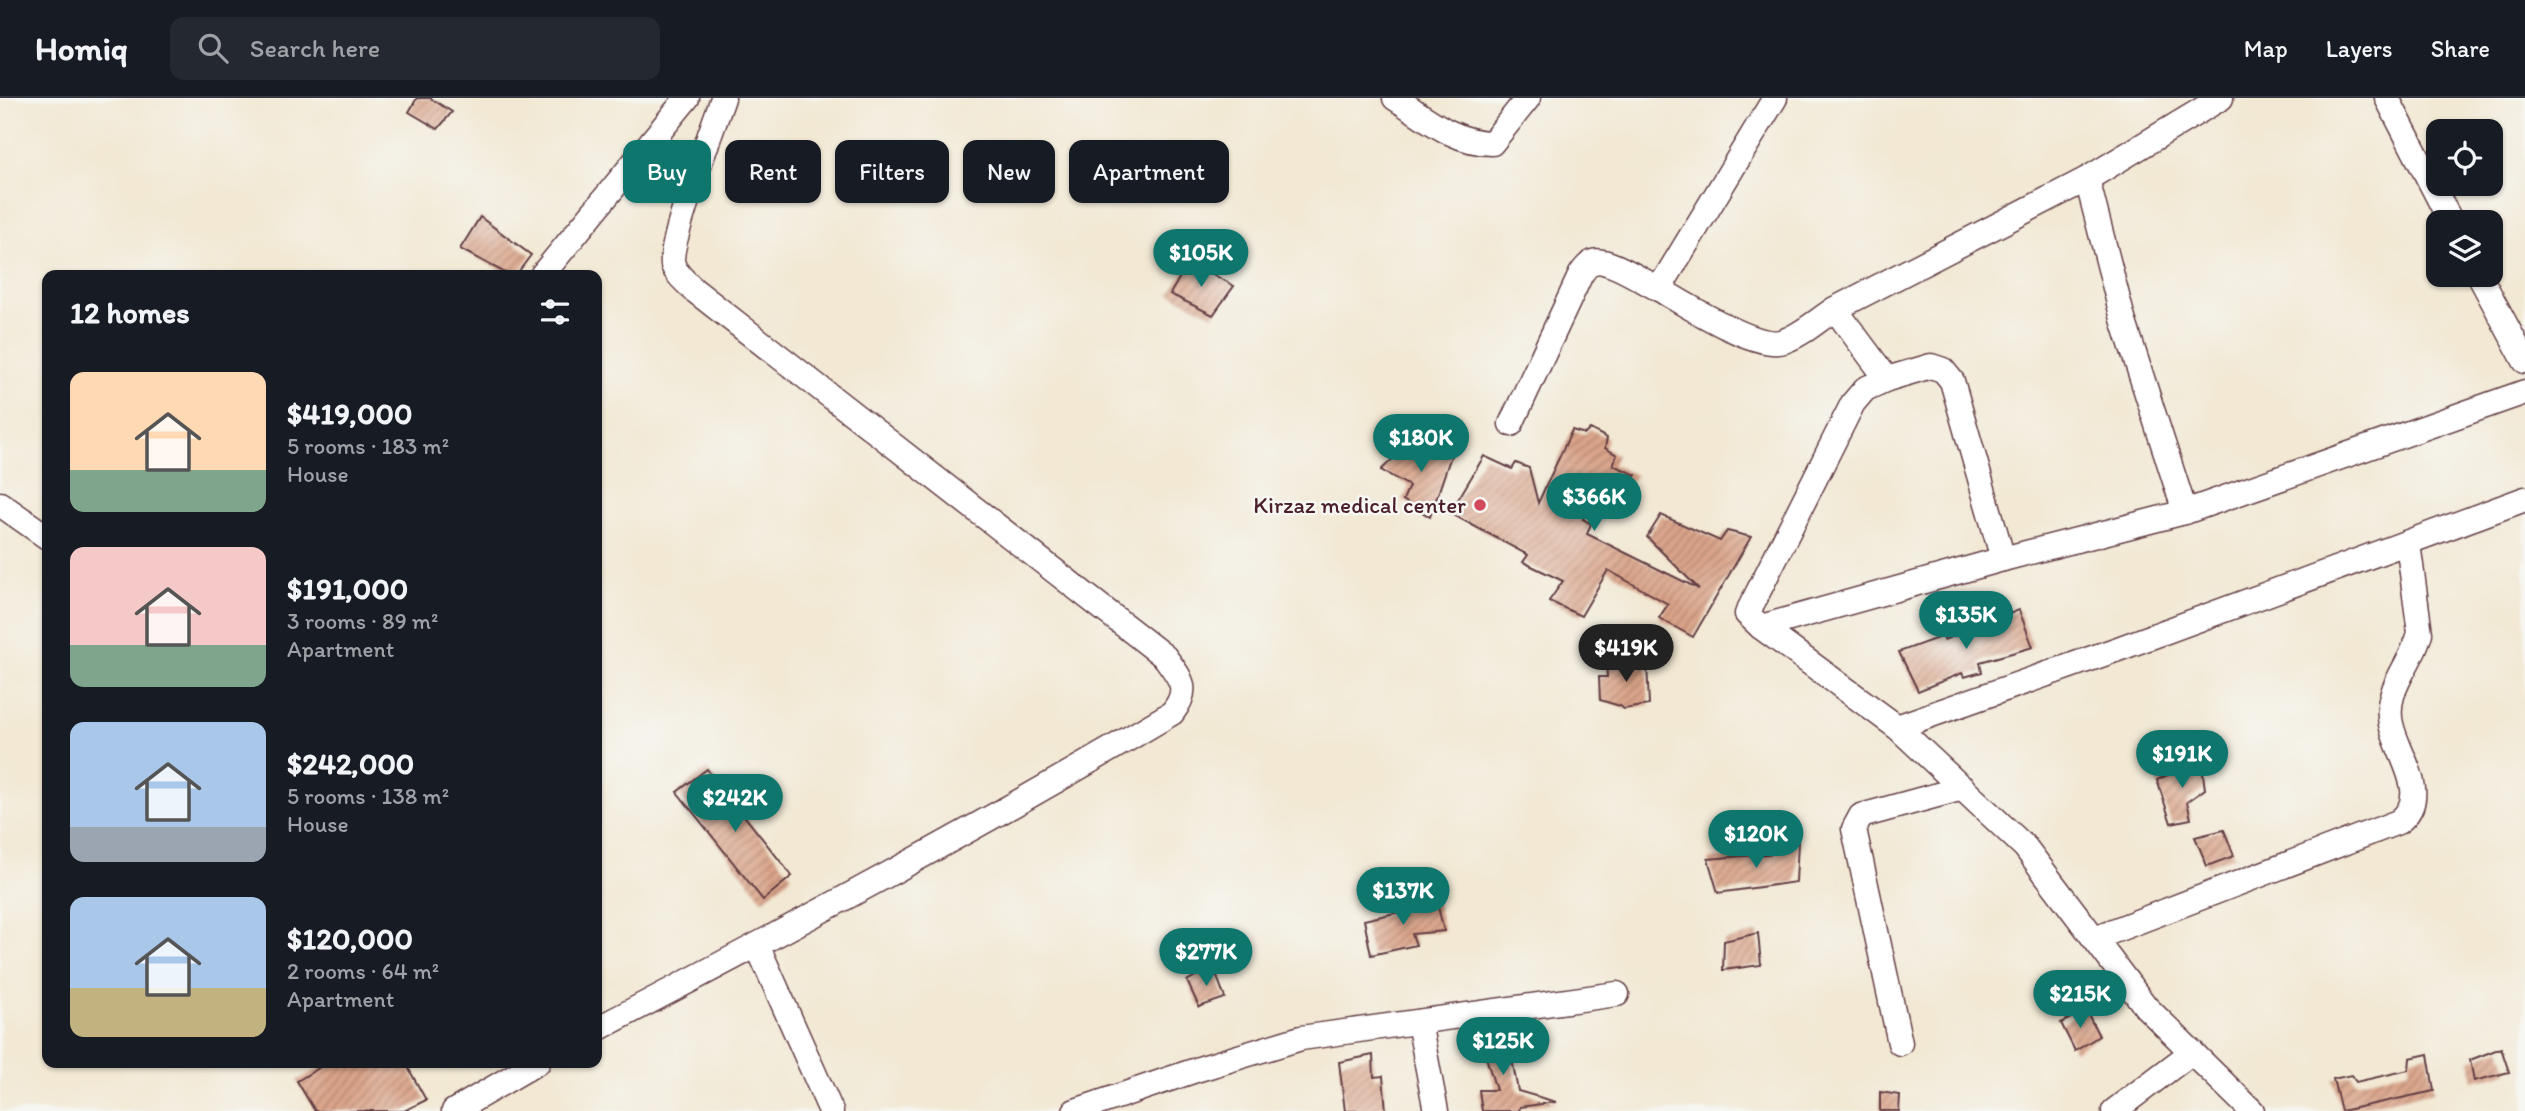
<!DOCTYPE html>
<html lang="en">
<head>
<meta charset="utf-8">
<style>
  body { margin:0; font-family:Itim,sans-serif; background:#242831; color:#f1f3f6; height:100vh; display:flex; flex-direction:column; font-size:26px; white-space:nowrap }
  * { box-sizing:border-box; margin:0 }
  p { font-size:23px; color:#9ea1a6 }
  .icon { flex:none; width:38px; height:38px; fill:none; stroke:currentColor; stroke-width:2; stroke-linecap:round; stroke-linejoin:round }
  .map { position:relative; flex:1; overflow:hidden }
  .panel { position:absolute; left:42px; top:172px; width:560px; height:798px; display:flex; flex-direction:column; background:#171b24; border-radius:14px; box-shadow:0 2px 5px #0004 }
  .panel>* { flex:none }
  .hud { position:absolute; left:623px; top:42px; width:665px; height:63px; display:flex; gap:14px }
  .buttons { position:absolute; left:2426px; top:21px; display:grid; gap:14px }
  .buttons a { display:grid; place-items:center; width:77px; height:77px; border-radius:14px; background:#171b24; box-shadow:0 2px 5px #0004; font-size:35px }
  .price { position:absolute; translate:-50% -60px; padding:0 16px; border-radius:24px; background:#0f766e; color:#fff; font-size:23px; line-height:46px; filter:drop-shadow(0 2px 4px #0008) }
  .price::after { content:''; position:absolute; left:50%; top:42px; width:21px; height:16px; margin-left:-10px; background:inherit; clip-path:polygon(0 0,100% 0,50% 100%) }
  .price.active { background:#222; color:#fff }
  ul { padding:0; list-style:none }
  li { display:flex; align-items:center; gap:21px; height:175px; padding:0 28px }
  li span { display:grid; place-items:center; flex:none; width:196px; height:140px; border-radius:14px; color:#555 }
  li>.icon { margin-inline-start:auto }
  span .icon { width:84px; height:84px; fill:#fffc; stroke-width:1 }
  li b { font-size:30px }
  h2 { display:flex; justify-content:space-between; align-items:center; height:84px; padding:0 28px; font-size:30px }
  .pill { padding:0 24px; border-radius:14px; background:#171b24; box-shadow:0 2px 5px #0004; font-size:24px; line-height:63px }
  .pill.active { background:#0f766e; color:#fff }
  header { display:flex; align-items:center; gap:42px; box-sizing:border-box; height:98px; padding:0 35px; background:#171b24; border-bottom:2px solid #363941 }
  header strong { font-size:33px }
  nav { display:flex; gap:38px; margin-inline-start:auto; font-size:24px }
  .search { width:490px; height:63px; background:#242831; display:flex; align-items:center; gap:18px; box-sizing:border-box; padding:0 24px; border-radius:14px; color:#9ea1a6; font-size:26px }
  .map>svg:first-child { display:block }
  .building { fill:url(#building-hatch) }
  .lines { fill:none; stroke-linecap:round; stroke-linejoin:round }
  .minor-casing { stroke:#633d44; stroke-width:27 }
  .minor { stroke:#fff; stroke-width:24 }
  .poi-dot { fill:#d1495b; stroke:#f6f6f2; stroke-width:2.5 }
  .labels { text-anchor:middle; stroke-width:5; stroke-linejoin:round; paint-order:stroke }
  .poi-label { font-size:23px; fill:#4a1f2b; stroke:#f6f6f2; text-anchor:end }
</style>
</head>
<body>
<header>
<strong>Homiq</strong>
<div class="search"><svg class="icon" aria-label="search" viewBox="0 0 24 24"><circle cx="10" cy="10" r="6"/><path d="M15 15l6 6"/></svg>Search here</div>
<nav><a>Map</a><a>Layers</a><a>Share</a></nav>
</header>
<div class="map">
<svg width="2525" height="1013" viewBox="0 0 2525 1013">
  <defs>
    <pattern id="building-hatch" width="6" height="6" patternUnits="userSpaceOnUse" patternTransform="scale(1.75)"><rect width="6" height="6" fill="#daa489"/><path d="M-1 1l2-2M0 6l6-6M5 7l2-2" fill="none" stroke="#b38570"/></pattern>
  </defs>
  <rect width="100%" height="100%" fill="#f6f6f2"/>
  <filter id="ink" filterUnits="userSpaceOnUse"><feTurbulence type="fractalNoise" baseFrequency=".0143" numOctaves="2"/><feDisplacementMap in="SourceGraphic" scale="14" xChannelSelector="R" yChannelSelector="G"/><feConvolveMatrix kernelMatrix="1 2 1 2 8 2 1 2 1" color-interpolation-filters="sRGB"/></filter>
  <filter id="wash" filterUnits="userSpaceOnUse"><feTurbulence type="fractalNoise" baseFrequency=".00686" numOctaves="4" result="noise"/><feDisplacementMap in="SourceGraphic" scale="28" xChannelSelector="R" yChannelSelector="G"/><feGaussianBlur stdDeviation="1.57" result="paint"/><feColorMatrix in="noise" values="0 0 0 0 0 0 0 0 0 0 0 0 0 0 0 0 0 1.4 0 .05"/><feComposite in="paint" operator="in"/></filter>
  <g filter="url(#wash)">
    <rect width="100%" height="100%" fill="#f2e8d3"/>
    <g id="blocks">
      <g class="building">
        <path d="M 417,0 L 430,0 L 452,14 L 438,31 L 409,14 Z"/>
        <path d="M 480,119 L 531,157 L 516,177 L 509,177 L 460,151 Z"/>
        <path d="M 1189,163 L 1234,188 L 1213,217 L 1170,196 Z"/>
        <path d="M 1590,331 L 1607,340 L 1605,350 L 1617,357 L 1613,367 L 1636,377 L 1616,402 L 1596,393 L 1583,421 L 1591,426 L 1587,436 L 1699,491 L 1647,439 L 1661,417 L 1720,443 L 1727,433 L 1751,439 L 1693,539 L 1659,520 L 1668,506 L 1608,472 L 1581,518 L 1549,503 L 1563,483 L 1523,464 L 1528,457 L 1450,415 L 1484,358 L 1512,371 L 1516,365 L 1529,370 L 1538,405 L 1572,332 L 1585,336 Z"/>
        <path d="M 1411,344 L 1432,356 L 1439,347 L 1454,349 L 1430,419 L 1403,402 L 1409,388 L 1381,372 Z"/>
        <path d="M 2019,512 L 2033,549 L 1980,564 L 1982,574 L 1964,579 L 1962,575 L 1918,593 L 1899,554 L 1943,538 L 1944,542 Z"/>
        <path d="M 1636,560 L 1647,565 L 1649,607 L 1624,611 L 1620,608 L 1600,602 L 1599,579 L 1607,579 L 1606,563 Z"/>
        <path d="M 2201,661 L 2205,691 L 2187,704 L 2191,721 L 2171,725 L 2157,682 Z"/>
        <path d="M 707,671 L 792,778 L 763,802 L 677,694 Z"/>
        <path d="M 2224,732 L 2234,758 L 2207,768 L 2195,739 Z"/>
        <path d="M 1798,744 L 1796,784 L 1718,795 L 1708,761 L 1778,755 L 1778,750 Z"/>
        <path d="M 1436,801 L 1444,833 L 1412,836 L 1416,847 L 1371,857 L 1364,822 L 1413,811 L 1412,802 Z"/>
        <path d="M 1758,835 L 1761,867 L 1723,872 L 1724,843 Z"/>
        <path d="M 1213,868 L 1225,900 L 1199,909 L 1187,883 Z"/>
        <path d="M 2086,912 L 2099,938 L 2075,953 L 2061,925 Z"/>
        <path d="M 1506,930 L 1518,993 L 1556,1004 L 1520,1009 L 1519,1013 L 1482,1013 L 1479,992 L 1496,992 L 1479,936 Z"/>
        <path d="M 2501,950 L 2509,974 L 2474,983 L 2470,962 Z"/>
        <path d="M 2428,956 L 2434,993 L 2341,1013 L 2333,981 L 2351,977 L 2356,984 L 2409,972 L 2410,960 Z"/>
        <path d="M 1373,957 L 1374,979 L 1383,978 L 1386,1013 L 1345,1013 L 1339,964 Z"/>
        <path d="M 329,964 L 405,964 L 426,1002 L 404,1013 L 315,1013 L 297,983 Z"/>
        <path d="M 1880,994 L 1900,997 L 1899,1013 L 1880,1013 Z"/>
      </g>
    </g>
  </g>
  <g filter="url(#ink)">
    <use href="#blocks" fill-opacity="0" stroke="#633d44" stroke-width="2"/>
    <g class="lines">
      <defs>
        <g id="minor">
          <path d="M 1395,0 C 1425,19 1454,45 1492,45 L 1528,0"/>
          <path d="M 2387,0 L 2451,124"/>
          <path d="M 2087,81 L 2123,221 L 2185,414"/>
          <path d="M 542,177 L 687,0"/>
          <path d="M 2479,177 L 2525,263"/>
          <path d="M 1659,191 C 1683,205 1758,253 1784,243 C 1802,237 1819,221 1835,211"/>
          <path d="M 1887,281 L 1835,211 L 2087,81 L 2221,0"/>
          <path d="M 1511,326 L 1581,176 C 1584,172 1588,166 1593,164 C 1605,158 1646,185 1659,191 L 1775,0"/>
          <path d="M 0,406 L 47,439"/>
          <path d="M 2003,461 L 1952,283 L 1943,272 L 1931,268 L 1887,281 L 1865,291 L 1853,305 L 1747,516 L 1761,529 L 1897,629 L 2025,749 L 2146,909 L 2252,1013"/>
          <path d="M 1761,529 L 2003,461 L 2185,414 L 2525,294"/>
          <path d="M 1897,629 L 2118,551 L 2525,401"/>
          <path d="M 2095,840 L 2398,724 C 2433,699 2398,659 2391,626 C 2383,591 2412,567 2420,535 L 2408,445"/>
          <path d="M 757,847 L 831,1013"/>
          <path d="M 1419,924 L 1436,1013"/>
          <path d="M 597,931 C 791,830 984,727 1172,615 C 1191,591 1181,581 1165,559 L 694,192 C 687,185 676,176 673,167 C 667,148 714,27 723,0"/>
          <path d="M 1900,945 L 1854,731 L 1861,718 L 1963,690"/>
          <path d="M 454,1013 L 538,964"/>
          <path d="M 1075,1013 L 1199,971 L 1301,940 L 1617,896"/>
          <path d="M 2114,1013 L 2192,954"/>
        </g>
      </defs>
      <use href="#minor" class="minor-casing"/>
      <use href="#minor" class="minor"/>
    </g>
  </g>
  <circle class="poi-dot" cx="1480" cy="407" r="7"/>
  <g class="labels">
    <g class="poi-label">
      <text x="1466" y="415">Kirzaz medical center</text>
    </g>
  </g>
</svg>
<div class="buttons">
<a><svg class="icon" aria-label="locate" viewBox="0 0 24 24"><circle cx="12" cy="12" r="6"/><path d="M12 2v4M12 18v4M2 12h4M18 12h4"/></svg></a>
<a><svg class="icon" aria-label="layers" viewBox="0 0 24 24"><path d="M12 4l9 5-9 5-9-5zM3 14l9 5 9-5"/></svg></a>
</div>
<b class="price" style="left:1201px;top:191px">$105K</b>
<b class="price" style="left:1421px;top:376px">$180K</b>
<b class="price" style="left:1594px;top:435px">$366K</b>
<b class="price" style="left:1966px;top:553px">$135K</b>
<b class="price active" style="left:1626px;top:586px">$419K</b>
<b class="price" style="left:2182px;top:692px">$191K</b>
<b class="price" style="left:735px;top:736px">$242K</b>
<b class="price" style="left:1756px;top:772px">$120K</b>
<b class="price" style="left:1403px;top:829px">$137K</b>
<b class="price" style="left:1206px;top:890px">$277K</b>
<b class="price" style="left:2080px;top:932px">$215K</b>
<b class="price" style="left:1503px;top:979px">$125K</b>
<div class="hud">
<a class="pill active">Buy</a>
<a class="pill">Rent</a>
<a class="pill">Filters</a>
<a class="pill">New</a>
<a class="pill">Apartment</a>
</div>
<section class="panel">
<h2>12 homes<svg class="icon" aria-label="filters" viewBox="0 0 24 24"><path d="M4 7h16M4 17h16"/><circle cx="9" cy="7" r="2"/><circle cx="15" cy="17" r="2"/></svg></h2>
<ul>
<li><span style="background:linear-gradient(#ffd9b3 70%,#7fa58c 0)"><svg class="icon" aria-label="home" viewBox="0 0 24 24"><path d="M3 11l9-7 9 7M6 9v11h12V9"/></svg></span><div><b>$419,000</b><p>5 rooms · 183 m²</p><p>House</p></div></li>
<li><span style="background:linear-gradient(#f6c9c9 70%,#7fa58c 0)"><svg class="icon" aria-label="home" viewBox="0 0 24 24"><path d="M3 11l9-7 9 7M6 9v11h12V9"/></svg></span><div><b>$191,000</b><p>3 rooms · 89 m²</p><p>Apartment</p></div></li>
<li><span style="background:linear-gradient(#a9c7e8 75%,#9aa5b1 0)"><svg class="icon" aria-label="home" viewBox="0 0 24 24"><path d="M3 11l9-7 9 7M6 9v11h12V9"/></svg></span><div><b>$242,000</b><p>5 rooms · 138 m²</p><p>House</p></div></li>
<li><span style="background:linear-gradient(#a9c7e8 65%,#c2b280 0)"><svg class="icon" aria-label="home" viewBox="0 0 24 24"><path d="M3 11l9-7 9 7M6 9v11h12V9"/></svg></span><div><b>$120,000</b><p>2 rooms · 64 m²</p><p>Apartment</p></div></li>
</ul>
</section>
</div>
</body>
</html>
